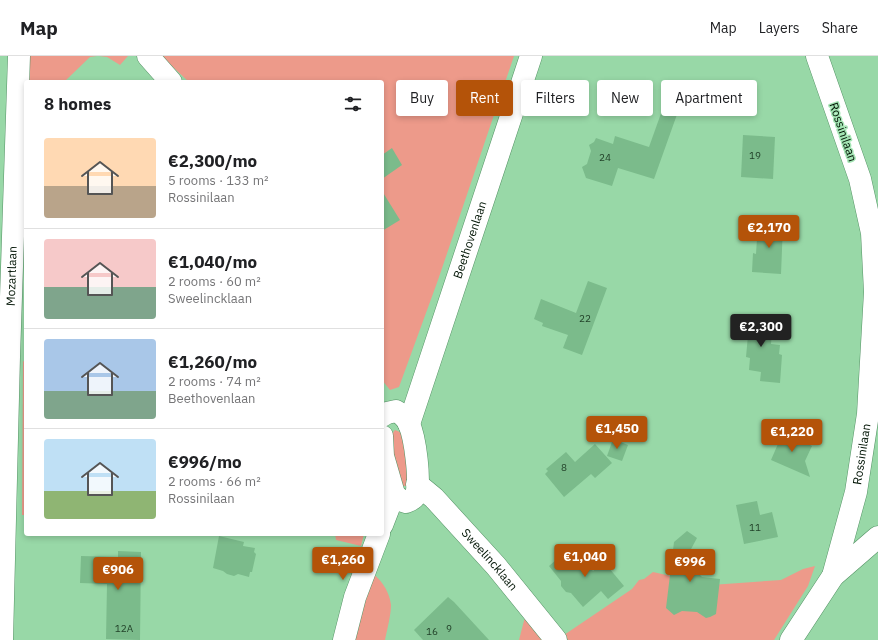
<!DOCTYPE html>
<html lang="en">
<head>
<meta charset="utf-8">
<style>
  body { margin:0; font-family:"IBM Plex Sans",sans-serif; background:#f6f6f6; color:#202124; height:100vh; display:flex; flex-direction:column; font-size:15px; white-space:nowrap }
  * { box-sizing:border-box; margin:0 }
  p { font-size:13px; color:#757577 }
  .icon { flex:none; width:22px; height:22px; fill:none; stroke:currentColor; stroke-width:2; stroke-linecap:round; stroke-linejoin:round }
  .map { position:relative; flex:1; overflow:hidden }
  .details { position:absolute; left:24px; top:24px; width:360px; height:456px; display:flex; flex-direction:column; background:#fff; border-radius:4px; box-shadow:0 2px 6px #0003 }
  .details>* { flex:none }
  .guide { position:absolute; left:396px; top:24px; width:380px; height:36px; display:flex; gap:8px }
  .price { position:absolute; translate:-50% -34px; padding:0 9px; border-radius:4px; background:#b45309; color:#fff; font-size:13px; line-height:26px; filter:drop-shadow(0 1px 2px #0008) }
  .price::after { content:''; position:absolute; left:50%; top:24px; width:12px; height:9px; margin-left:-6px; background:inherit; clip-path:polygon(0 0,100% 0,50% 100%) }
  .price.on { background:#222; color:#fff }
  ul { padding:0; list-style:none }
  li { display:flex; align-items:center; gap:12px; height:100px; padding:0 20px }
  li+li { border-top:1px solid #e0e0e0 }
  li span { display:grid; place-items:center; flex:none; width:112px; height:80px; border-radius:4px; color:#555 }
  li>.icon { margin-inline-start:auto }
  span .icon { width:48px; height:48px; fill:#fffc; stroke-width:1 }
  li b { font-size:17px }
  h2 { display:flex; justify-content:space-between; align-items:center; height:48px; padding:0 20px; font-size:17px }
  .tag { padding:0 14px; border-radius:4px; background:#fff; box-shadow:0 2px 6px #0003; font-size:14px; line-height:36px }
  .tag.on { background:#b45309; color:#fff }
  header { display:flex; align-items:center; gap:24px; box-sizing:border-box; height:56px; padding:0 20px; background:#fff; border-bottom:1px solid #e0e0e0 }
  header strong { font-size:19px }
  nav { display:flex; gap:22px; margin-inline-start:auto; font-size:14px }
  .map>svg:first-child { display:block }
  .green { fill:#ed9a8a }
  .building { fill:#7bbb8b }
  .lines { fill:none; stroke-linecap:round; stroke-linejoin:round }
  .minor-casing { stroke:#539264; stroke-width:23 }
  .minor { stroke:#fff; stroke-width:22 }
  .labels { text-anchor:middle; stroke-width:3; stroke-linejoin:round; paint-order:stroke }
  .number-label { font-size:10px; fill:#1f3e26 }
  .street-label { font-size:12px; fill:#001404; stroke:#a4e5b4 }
</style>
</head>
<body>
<header>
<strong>Map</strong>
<nav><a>Map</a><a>Layers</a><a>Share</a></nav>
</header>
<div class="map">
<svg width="878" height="584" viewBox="0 0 878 584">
  <rect width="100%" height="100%" fill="#98d8a7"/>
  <g class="green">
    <path d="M 26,0 L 97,0 L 90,1 L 64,26 L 26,26 Z"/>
    <path d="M 99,0 L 128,0 L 120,9 L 107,1 Z"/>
    <path d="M 161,0 L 514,0 L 438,224 L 399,331 L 390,334 L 382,324 L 382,26 L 189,26 Z"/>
    <path d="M 23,305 L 26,307 L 26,459 L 22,459 Z"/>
    <path d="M 395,374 C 414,378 407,417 407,430 L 402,430 C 398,416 384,386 395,374 Z"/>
    <path d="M 335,478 L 364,478 L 361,490 L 336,484 Z"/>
    <path d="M 815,510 L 808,530 L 774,584 L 568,584 L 564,579 L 632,533 L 639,524 L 644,523 L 653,516 L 711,529 L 781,524 L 803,513 Z"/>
    <path d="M 371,517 C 381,522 390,537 391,549 C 391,559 387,574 385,584 L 352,584 Z"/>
    <path d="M 526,557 L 547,584 L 519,584 Z"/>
  </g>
  <g class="building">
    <path d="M 664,49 L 680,50 L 654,123 L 618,112 L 612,130 L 586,122 L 582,111 L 587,108 L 591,95 L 589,89 L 594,86 L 596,82 L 613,88 L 615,80 L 649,91 Z"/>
    <path d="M 743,79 L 775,81 L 773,123 L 741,121 Z"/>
    <path d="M 392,92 L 402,109 L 382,123 L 382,99 Z"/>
    <path d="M 382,135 L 400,164 L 382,175 Z"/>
    <path d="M 758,167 L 783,169 L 781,218 L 752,216 L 753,197 L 756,198 Z"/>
    <path d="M 588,225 L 607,232 L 582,299 L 563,292 L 568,279 L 542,270 L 543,267 L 534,263 L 541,243 L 576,257 Z"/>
    <path d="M 734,262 L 773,265 L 771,288 L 780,289 L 779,298 L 782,299 L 780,327 L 760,325 L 761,316 L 749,314 L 750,302 L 746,301 L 748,279 L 732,278 Z"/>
    <path d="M 784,374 L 803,382 L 802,385 L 812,390 L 805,405 L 810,421 L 771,404 Z"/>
    <path d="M 613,383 L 628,389 L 622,405 L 607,400 Z"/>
    <path d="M 595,388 L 612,407 L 595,422 L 591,418 L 564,441 L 545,418 L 548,415 L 546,413 L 566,396 L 575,406 Z"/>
    <path d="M 757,445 L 760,459 L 772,456 L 778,481 L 744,488 L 736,449 Z"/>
    <path d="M 687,475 L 697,482 L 690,495 L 688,516 L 699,518 L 702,521 L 720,523 L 716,558 L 710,561 L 706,562 L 697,556 L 682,555 L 674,559 L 666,552 L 674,486 Z"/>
    <path d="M 219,480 L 244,486 L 243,490 L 255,492 L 254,496 L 256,498 L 252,516 L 250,516 L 249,521 L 238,518 L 234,520 L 227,518 L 223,515 L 213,512 Z"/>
    <path d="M 118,495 L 141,496 L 140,584 L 106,583 L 107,528 L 80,527 L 81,500 L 118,501 Z"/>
    <path d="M 576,495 L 593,515 L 604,506 L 624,530 L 608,543 L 601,535 L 583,551 L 571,537 L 566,536 L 561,530 L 561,525 L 549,510 L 564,497 L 571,499 Z"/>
    <path d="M 448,541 L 454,546 L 489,584 L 423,584 L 414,574 Z"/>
  </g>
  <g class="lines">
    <defs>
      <g id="minor">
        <path d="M 148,0 L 171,26"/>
        <path d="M 382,360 L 387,357 L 396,355 C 402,358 406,361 409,368 C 415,381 421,425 416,438 C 414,443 411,444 406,446 L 400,444 L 394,438 L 383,400 L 382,380"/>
        <path id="s1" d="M 409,368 L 531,0"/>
        <path id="s2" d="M 417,428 L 434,442 L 496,510 L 556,584"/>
        <path d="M 382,469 L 394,438"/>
        <path d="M 833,520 L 878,481"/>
        <path id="s3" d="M 2,584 L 9,301 L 19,0"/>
        <path d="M 344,584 L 355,541 L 379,478"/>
        <path id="s4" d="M 791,584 L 833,520 L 856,436 L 868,358 L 875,236 L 872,177 L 860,123 L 817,0"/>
      </g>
    </defs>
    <use href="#minor" class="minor-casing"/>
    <use href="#minor" class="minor"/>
  </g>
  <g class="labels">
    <g class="number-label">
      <text x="755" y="103">19</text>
      <text x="605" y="105">24</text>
      <text x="585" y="266">22</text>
      <text x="564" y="415">8</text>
      <text x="755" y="475">11</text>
      <text x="124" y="576">12A</text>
      <text x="449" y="576">9</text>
      <text x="432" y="579">16</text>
    </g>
    <g class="street-label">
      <text transform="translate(843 76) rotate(71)" y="4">Rossinilaan</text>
      <text dy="4" stroke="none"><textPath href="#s1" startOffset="194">Beethovenlaan</textPath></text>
      <text dy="4" stroke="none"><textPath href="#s3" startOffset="364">Mozartlaan</textPath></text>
      <text dy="4" stroke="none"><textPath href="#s4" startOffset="202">Rossinilaan</textPath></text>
      <text dy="4" stroke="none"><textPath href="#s2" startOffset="105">Sweelincklaan</textPath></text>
    </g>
  </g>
</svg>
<b class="price" style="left:769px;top:193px">€2,170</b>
<b class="price on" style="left:761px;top:292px">€2,300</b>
<b class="price" style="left:617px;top:394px">€1,450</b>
<b class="price" style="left:792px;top:397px">€1,220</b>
<b class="price" style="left:585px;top:522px">€1,040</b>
<b class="price" style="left:343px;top:525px">€1,260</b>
<b class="price" style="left:690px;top:527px">€996</b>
<b class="price" style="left:118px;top:535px">€906</b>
<div class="guide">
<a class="tag">Buy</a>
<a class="tag on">Rent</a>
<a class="tag">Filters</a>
<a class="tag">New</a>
<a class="tag">Apartment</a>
</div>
<section class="details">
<h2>8 homes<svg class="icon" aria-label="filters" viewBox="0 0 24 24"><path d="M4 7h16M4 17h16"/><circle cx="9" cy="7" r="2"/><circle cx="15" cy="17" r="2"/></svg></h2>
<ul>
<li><span style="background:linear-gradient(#ffd9b3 60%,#b9a48a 0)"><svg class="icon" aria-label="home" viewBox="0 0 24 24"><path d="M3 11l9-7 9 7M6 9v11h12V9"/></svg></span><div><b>€2,300/mo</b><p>5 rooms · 133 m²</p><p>Rossinilaan</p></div></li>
<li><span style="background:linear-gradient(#f6c9c9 60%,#7fa58c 0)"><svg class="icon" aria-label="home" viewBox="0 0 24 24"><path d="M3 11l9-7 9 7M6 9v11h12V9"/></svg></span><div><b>€1,040/mo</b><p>2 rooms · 60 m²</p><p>Sweelincklaan</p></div></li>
<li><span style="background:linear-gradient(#a9c7e8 65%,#7fa58c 0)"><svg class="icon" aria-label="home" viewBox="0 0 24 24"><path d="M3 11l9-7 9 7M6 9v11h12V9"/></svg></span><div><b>€1,260/mo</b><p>2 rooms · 74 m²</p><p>Beethovenlaan</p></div></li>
<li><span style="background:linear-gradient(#bfe0f5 65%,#8fb573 0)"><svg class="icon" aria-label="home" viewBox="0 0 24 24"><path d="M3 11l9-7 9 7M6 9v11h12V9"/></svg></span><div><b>€996/mo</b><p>2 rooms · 66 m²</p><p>Rossinilaan</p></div></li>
</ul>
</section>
</div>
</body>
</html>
